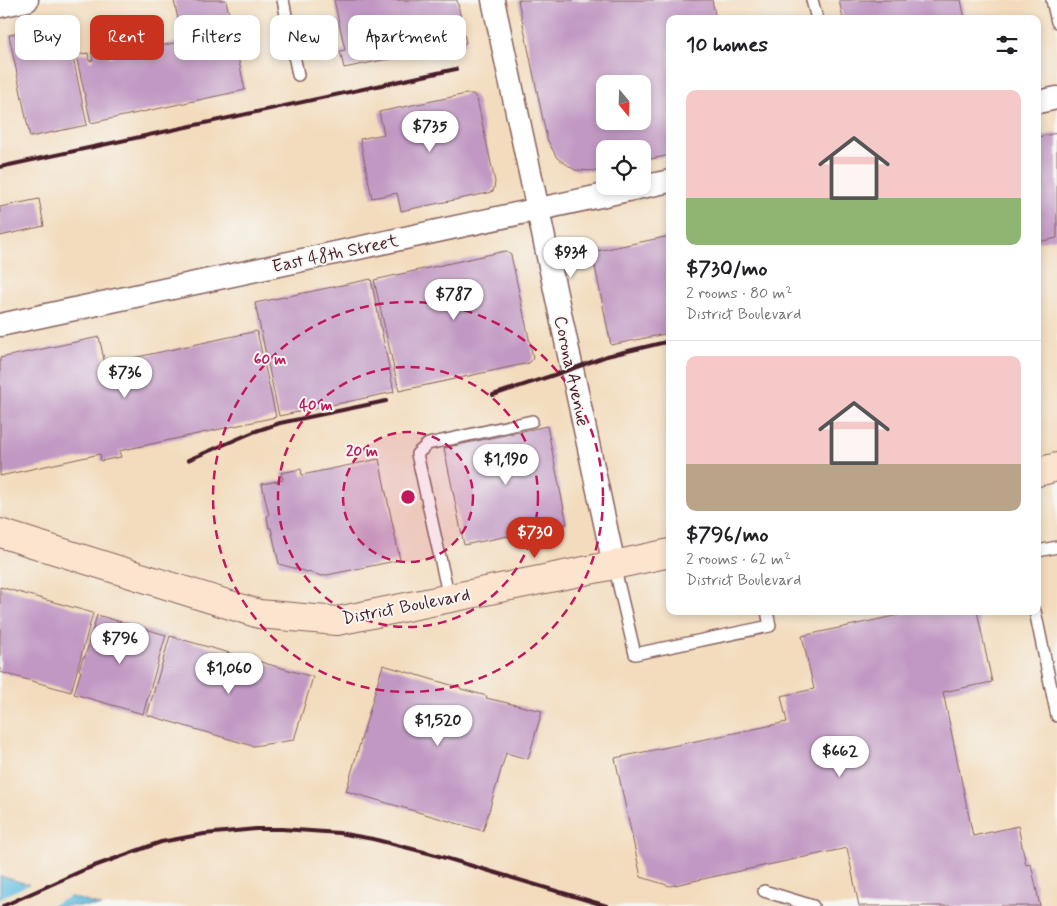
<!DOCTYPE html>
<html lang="en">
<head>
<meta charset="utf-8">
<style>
  body { margin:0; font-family:Mynerve,sans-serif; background:#f2f2f2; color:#202124; height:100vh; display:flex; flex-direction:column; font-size:19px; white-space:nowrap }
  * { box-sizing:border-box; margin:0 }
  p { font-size:16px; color:#757577 }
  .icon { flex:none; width:28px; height:28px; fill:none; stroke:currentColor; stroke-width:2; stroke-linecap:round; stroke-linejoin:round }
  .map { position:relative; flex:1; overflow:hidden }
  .panel { position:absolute; left:666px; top:15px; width:375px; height:600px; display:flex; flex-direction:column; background:#fff; border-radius:10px; box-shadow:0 2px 8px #0003 }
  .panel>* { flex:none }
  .banner { position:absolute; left:15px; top:15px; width:475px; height:45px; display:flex; gap:10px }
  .needle { width:32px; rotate:161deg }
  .fabs { position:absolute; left:596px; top:75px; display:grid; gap:10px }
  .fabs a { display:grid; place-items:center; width:55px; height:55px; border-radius:10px; background:#fff; box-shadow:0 2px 8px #0003; font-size:25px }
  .price { position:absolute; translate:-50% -42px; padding:0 11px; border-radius:18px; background:#fff; color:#222; font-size:16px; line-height:32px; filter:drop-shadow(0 1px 2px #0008) }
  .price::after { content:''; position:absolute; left:50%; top:30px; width:15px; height:11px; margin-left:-8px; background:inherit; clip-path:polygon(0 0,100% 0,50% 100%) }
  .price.active { background:#c8321e; color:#fff }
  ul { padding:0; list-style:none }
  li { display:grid; align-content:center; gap:10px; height:265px; padding:0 20px }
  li+li { border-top:1px solid #e0e0e0 }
  li span { display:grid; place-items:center; height:155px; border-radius:10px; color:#555 }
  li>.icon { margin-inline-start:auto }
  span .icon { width:90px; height:90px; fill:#fffc; stroke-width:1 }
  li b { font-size:21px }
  h2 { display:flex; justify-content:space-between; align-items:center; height:60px; padding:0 20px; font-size:21px }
  .tag { padding:0 18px; border-radius:10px; background:#fff; box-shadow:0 2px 8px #0003; font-size:18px; line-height:45px }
  .tag.active { background:#c8321e; color:#fff }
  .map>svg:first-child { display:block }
  .water { fill:#62bee0; stroke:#566e86 }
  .pier { fill:#f3dcbd }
  .building { fill:#c198c3; fill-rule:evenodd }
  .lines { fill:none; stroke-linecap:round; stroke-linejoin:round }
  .service-casing { stroke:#85615e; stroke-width:14 }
  .minor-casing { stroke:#85615e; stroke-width:25 }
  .secondary-casing { stroke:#85615e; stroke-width:30 }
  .service { stroke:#fff; stroke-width:11 }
  .minor { stroke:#fff; stroke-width:22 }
  .secondary { stroke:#fce5cf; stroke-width:28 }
  .rail { stroke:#4a1f2b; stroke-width:4 }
  .ring { fill:none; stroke:#c2185b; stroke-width:2.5; stroke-dasharray:9 6 }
  .labels { text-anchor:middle; stroke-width:4; stroke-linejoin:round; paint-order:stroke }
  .street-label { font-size:18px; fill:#4a1f2b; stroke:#f6f6f2 }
  .centre { fill:#c2185b; stroke:#f6f6f2; stroke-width:2.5 }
  .ring-label { font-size:15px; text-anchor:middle; font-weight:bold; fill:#c2185b; stroke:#f6f6f2; stroke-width:4; stroke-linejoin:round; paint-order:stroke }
</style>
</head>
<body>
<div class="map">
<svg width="1057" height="906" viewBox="0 0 1057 906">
  <rect width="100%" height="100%" fill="#f6f6f2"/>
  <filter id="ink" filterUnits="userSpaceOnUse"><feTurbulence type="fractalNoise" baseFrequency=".02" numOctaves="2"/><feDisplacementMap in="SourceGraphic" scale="10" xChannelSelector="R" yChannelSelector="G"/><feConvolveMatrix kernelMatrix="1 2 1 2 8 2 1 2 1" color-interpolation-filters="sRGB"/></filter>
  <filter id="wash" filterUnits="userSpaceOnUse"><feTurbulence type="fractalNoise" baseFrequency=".0096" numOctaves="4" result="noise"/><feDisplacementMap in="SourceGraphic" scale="20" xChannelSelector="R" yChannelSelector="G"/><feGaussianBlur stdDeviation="1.12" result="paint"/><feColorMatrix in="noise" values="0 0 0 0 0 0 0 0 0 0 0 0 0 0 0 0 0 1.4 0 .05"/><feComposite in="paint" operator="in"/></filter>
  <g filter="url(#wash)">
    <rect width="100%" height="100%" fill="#f3dcbd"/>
    <path class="water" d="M 0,876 L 102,906 L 0,906 Z"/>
    <path class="pier" d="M 32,883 L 73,895 L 50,906 L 0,906 L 0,898 Z"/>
    <g id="blocks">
      <g class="building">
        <path d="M 177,0 L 226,0 L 245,90 L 91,123 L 76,55 L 88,53 L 89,61 L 93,60 L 91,52 L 108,49 L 110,57 L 183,41 L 174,1 Z"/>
        <path d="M 334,0 L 457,0 L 466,43 L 344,68 L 340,51 L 345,50 Z"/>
        <path d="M 518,0 L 712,0 L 716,19 L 670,19 L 670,155 L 642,161 L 642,149 L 605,149 L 605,169 L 597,171 L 575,170 L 557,158 L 547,139 ZM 605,84 L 642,84 L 642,121 L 605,121 Z"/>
        <path d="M 839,0 L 961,0 L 965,19 L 843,19 Z"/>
        <path d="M 66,23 L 87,125 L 30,137 L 9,35 Z"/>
        <path d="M 466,94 L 473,94 L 477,99 L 495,182 L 494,188 L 493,191 L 488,193 L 401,211 L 397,193 L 372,198 L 360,139 L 384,134 L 379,112 Z"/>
        <path d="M 1057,133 L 1057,238 L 1038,242 L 1038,137 Z"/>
        <path d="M 39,199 L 44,226 L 0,236 L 0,207 Z"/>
        <path d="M 670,236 L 670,333 L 611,345 L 592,252 Z"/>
        <path d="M 505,251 L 511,255 L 533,357 L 532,360 L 529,363 L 399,391 L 374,280 Z"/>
        <path d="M 371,279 L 394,392 L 279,416 L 255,303 Z"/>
        <path d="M 257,331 L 276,417 L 119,451 L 121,457 L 101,461 L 100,454 L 0,476 L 0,358 L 99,337 L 105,364 Z"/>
        <path d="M 547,426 L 567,524 L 464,545 L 444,448 Z"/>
        <path d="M 379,459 L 400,560 L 322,576 L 279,564 L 271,528 L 269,528 L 267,516 L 269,515 L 262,484 L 283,480 L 281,473 L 301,469 L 302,475 Z"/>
        <path d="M 0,587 L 93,613 L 71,692 L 0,672 Z"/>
        <path d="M 917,611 L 977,611 L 992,682 L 943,692 L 973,836 L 1018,826 L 1026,865 L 1031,864 L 1040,906 L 859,906 L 847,848 L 670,886 L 641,877 L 615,758 L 787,722 L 781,696 L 814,689 L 802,636 Z"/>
        <path d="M 97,615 L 166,635 L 143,714 L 74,694 L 81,671 L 79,670 L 83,657 L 85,657 Z"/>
        <path d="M 170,636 L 313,677 L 294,740 L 253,746 L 147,715 Z"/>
        <path d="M 383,665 L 461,688 L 461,689 L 487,696 L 486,698 L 542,711 L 528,759 L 506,753 L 483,831 L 346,791 Z"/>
      </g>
    </g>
  </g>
  <g filter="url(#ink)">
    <use href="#blocks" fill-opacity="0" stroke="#85615e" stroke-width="1"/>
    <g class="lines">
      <defs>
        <g id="service">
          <path d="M 283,0 L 298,75"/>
          <path d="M 812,0 L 817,19"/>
          <path d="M 1052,0 L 1057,22"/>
          <path d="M 1038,551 L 1057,547"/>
          <path d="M 614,565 L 635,654 L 770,626 L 767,611"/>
          <path d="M 449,598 L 417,454 L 428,444 L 532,421"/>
          <path d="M 1035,611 L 1057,716"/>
          <path d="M 764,891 L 813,906"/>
        </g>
        <g id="minor">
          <path d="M 493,0 L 614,565"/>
          <path d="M 0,6 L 27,0"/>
          <path d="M 1038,102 L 1057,98"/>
          <path d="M 0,325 L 670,181"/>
        </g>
        <g id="secondary">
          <path d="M 1038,472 L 1057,467"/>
          <path d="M 0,533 L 259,614 L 337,621 L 614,565 L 670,553"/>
        </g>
      </defs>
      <use href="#service" class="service-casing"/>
      <use href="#minor" class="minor-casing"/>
      <use href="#secondary" class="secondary-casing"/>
      <use href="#service" class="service"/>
      <use href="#minor" class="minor"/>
      <use href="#secondary" class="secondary"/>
      <g class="rail">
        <path d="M 0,167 L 456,69"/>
        <path d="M 493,395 L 572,369 L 607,356 L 670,341"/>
        <path d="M 188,460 L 256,431 L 280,423 L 386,401"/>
        <path d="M 3,906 L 86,869 L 161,842 L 204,834 L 256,829 L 282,829 L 339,833 L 373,839 L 432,854 L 607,906"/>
      </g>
    </g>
  </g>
  <circle cx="408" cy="497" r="65" fill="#c2185b" fill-opacity=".12"/>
  <g class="ring">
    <circle cx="408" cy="497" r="65"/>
    <circle cx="408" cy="497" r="130"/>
    <circle cx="408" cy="497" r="195"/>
  </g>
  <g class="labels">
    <g class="street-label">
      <text transform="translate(335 253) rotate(-12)" y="6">East 48th Street</text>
      <text transform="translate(572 371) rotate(78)" y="6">Corona Avenue</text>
      <text transform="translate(406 606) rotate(-11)" y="6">District Boulevard</text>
    </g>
  </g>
  <circle cx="408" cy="497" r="8" class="centre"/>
  <g class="ring-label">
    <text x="270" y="364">60 m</text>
    <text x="316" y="410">40 m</text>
    <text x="362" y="456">20 m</text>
  </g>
</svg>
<div class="fabs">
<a><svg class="needle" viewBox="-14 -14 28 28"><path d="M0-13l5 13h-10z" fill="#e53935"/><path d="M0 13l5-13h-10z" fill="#757577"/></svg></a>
<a><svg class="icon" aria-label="locate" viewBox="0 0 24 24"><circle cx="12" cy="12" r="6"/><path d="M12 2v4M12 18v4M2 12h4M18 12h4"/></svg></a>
</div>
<b class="price" style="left:430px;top:153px">$735</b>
<b class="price" style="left:571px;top:279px">$934</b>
<b class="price" style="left:454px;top:321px">$787</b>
<b class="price" style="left:125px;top:399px">$736</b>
<b class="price" style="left:506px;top:486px">$1,190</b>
<b class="price active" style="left:535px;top:559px">$730</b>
<b class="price" style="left:120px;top:665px">$796</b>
<b class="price" style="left:229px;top:695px">$1,060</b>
<b class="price" style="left:438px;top:747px">$1,520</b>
<b class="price" style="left:840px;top:778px">$662</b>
<div class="banner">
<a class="tag">Buy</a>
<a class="tag active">Rent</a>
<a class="tag">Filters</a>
<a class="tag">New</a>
<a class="tag">Apartment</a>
</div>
<section class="panel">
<h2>10 homes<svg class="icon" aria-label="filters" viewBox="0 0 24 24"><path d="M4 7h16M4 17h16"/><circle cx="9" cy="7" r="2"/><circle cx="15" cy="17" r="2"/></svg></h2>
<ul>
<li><span style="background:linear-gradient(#f6c9c9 70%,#8fb573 0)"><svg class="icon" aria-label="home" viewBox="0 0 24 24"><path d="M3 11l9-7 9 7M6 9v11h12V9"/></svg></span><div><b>$730/mo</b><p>2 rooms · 80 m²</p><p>District Boulevard</p></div></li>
<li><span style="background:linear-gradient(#f6c9c9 70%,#b9a48a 0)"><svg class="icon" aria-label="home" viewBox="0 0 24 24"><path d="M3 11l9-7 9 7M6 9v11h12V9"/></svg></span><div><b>$796/mo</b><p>2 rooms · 62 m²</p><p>District Boulevard</p></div></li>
</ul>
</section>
</div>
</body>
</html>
